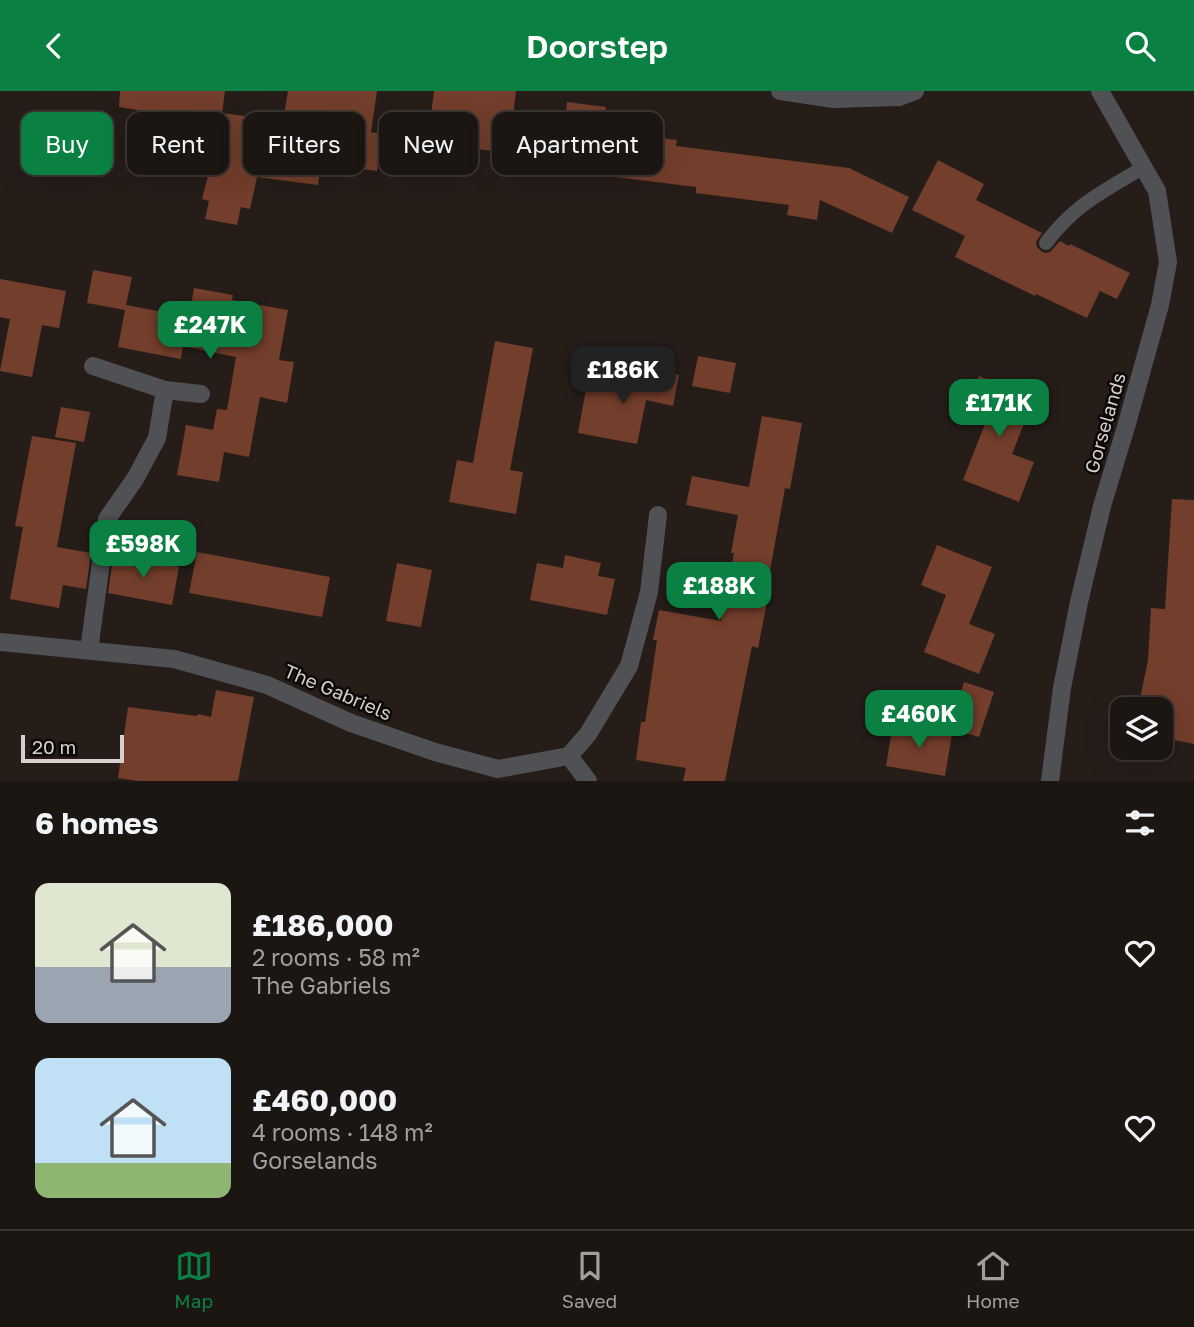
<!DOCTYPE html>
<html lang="en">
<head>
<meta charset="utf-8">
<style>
  body { margin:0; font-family:"Golos Text",sans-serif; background:#251f1c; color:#f1f3f6; height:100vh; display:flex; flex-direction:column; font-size:26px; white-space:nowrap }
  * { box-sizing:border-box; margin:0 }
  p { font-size:23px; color:#a09fa0 }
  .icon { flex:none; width:38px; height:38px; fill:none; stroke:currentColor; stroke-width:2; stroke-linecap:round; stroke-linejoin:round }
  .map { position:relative; height:690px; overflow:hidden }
  .drawer { display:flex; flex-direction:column; background:#1c1613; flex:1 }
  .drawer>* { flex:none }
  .guide { position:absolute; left:21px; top:21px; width:700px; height:63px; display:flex; gap:14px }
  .fabs { position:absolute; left:1110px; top:606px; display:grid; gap:14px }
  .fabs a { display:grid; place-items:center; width:63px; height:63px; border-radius:14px; background:#1c1613; box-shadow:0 7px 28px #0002,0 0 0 2px #3a3533; font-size:35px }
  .scale { position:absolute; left:21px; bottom:18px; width:103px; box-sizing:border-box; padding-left:7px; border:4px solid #d6d0ce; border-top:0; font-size:19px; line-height:24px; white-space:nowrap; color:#d6d0ce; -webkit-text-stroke:5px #0c0807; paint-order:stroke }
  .price { position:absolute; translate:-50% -60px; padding:0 16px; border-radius:14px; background:#0b8043; color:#fff; font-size:23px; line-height:46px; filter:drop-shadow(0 2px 4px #0008) }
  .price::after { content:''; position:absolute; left:50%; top:42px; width:21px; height:16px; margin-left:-10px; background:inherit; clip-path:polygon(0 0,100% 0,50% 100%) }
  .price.active { background:#222; color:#fff }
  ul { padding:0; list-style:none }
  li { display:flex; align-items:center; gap:21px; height:175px; padding:0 35px }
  li span { display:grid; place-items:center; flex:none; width:196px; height:140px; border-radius:14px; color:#555 }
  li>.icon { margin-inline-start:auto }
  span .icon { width:84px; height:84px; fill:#fffc; stroke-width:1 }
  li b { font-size:30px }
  h2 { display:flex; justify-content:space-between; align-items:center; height:84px; padding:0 35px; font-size:30px }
  .chip { padding:0 24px; border-radius:14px; background:#1c1613; box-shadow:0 7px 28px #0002,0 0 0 2px #3a3533; font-size:24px; line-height:63px }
  .chip.active { background:#0b8043; color:#fff }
  header { display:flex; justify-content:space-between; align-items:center; height:91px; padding:0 35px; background:#0b8043; color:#fff; font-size:32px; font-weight:600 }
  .menu { display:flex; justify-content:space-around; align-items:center; height:98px; border-top:2px solid #3a3533; background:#1c1613; font-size:19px; color:#a09fa0 }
  .menu a { display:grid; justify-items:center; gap:4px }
  .menu .active { color:#0b8043 }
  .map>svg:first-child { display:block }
  .building { fill:#733e2b }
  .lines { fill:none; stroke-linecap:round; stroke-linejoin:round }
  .service { stroke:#4f5155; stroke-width:14 }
  .minor { stroke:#4f5155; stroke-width:18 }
  .labels { text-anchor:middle; stroke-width:5; stroke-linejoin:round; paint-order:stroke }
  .street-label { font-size:19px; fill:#d6d0ce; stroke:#0c0807 }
</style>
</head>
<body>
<header><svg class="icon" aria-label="back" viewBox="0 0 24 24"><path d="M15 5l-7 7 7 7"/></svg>Doorstep<svg class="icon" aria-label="search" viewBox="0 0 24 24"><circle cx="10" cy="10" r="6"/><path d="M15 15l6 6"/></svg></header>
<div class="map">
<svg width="1194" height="690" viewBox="0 0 1194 690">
  <rect width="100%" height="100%" fill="#261d19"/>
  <g class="building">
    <path d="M 120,0 L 225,0 L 222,22 L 283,30 L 288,0 L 377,0 L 371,41 L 381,43 L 377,80 L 321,72 L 318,94 L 257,86 L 250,118 L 241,116 L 237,134 L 205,128 L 209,110 L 202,108 L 217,49 L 173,41 L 176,25 L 119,16 Z"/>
    <path d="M 434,0 L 516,0 L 513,25 L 565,32 L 567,11 L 606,16 L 603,39 L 677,49 L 676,55 L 849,77 L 909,106 L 892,142 L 820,109 L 817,129 L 787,124 L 789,114 L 696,102 L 696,96 L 616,86 L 617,78 L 553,70 L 551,83 L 525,80 L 527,64 L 460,56 L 460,58 L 427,54 Z"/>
    <path d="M 938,69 L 984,93 L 976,109 L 1042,142 L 1036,151 L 1037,156 L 1041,160 L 1045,162 L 1050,161 L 1060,150 L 1069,155 L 1070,153 L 1130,182 L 1117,208 L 1100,200 L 1087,227 L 1036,203 L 1035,205 L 955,166 L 965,145 L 912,119 Z"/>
    <path d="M 93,179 L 132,186 L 126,214 L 189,226 L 194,197 L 233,204 L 232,209 L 288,219 L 279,269 L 294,271 L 287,312 L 260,306 L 249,366 L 224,361 L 219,391 L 177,384 L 186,334 L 213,339 L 217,318 L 227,319 L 236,266 L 183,255 L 181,268 L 118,256 L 125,219 L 87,212 Z"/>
    <path d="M 0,188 L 66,200 L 59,237 L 42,234 L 32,286 L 0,280 L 10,228 L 0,226 Z"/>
    <path d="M 495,250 L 533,257 L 510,379 L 523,381 L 516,423 L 449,411 L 457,369 L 473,372 Z"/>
    <path d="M 698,265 L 736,272 L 730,302 L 692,295 Z"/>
    <path d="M 649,279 L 679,284 L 673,315 L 646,309 L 637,353 L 578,342 L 588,287 L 645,297 Z"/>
    <path d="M 979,285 L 1034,307 L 1012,363 L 1034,371 L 1019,411 L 963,389 L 985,333 L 963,325 Z"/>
    <path d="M 61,316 L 90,321 L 84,351 L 55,346 Z"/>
    <path d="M 762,325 L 802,332 L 790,398 L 785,397 L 768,491 L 771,491 L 758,557 L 752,555 L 725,690 L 683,690 L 686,677 L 636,669 L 641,631 L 645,631 L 657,549 L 653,549 L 659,519 L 721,530 L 734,462 L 731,462 L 738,424 L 686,414 L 692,385 L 749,396 Z"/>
    <path d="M 32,345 L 76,352 L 57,456 L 91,462 L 86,498 L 63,494 L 59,517 L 10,508 L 23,436 L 15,435 Z"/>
    <path d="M 1172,408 L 1194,409 L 1194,653 L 1160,646 L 1160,618 L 1138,618 L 1148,569 L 1151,517 L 1165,518 Z"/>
    <path d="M 937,454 L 992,476 L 969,533 L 995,543 L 979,583 L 924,561 L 946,504 L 921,494 Z"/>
    <path d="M 197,461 L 330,486 L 322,526 L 189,502 Z"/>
    <path d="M 565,464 L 601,472 L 598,485 L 615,488 L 607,524 L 530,509 L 537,472 L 563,477 Z"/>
    <path d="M 121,465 L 179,476 L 172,514 L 108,502 L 113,466 L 120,467 Z"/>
    <path d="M 397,472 L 432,479 L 421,536 L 386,530 Z"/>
    <path d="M 964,591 L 994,601 L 979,646 L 949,637 Z"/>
    <path d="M 216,599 L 254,606 L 238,690 L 138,690 L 118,687 L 128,616 L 197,625 L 198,623 L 211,626 Z"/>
    <path d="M 893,633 L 952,643 L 945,685 L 886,675 Z"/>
  </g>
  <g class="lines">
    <path class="service" d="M 1046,152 C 1075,113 1104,100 1144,76"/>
    <g class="minor">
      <path d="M 780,0 L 834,8 L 899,6 L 915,0"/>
      <path d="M 93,275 L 165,299 L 201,303"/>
      <path d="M 0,551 L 174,568 L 267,594 L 351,632 L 435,661 L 498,678 L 569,665 L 588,643 L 629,575 L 649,501 L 658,424"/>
      <path d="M 89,559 L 107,428 L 135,388 L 157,347 L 165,299"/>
      <path d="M 569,665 L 588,690"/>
      <path d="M 1050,690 L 1062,597 L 1079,511 L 1102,415 L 1126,336 L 1160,214 L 1168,171 L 1157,100 L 1100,0"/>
    </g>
  </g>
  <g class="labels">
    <g class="street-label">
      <text transform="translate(1105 332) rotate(-74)" y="7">Gorselands</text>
      <text transform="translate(338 601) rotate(23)" y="7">The Gabriels</text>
    </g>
  </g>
</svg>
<div class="fabs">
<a><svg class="icon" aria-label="layers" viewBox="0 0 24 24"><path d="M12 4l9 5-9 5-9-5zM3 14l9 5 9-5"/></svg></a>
</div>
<div class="scale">20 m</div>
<b class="price" style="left:210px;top:270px">£247K</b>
<b class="price active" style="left:623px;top:315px">£186K</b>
<b class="price" style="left:999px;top:348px">£171K</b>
<b class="price" style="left:143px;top:489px">£598K</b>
<b class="price" style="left:719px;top:531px">£188K</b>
<b class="price" style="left:919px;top:659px">£460K</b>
<div class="guide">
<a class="chip active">Buy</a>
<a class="chip">Rent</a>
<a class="chip">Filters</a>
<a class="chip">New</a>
<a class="chip">Apartment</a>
</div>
</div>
<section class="drawer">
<h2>6 homes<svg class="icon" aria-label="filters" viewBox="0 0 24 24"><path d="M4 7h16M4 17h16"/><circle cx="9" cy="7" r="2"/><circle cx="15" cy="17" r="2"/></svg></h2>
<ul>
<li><span style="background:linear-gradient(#dfe7d0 60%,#9aa5b1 0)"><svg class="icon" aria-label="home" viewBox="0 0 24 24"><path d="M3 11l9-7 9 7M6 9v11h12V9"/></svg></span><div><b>£186,000</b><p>2 rooms · 58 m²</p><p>The Gabriels</p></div><svg class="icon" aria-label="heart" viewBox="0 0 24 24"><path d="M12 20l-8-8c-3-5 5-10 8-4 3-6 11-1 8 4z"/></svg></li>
<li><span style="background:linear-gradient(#bfe0f5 75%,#8fb573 0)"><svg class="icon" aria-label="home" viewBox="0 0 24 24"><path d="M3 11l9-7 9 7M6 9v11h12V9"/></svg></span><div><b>£460,000</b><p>4 rooms · 148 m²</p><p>Gorselands</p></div><svg class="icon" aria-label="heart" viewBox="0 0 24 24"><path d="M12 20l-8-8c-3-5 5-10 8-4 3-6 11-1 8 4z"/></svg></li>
</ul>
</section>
<nav class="menu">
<a class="active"><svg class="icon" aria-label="map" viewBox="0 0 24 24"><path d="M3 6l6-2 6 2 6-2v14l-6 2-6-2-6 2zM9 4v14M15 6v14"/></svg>Map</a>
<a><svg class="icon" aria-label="saved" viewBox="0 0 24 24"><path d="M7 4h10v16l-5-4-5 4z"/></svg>Saved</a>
<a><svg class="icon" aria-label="home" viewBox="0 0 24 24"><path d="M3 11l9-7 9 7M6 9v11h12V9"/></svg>Home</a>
</nav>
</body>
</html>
